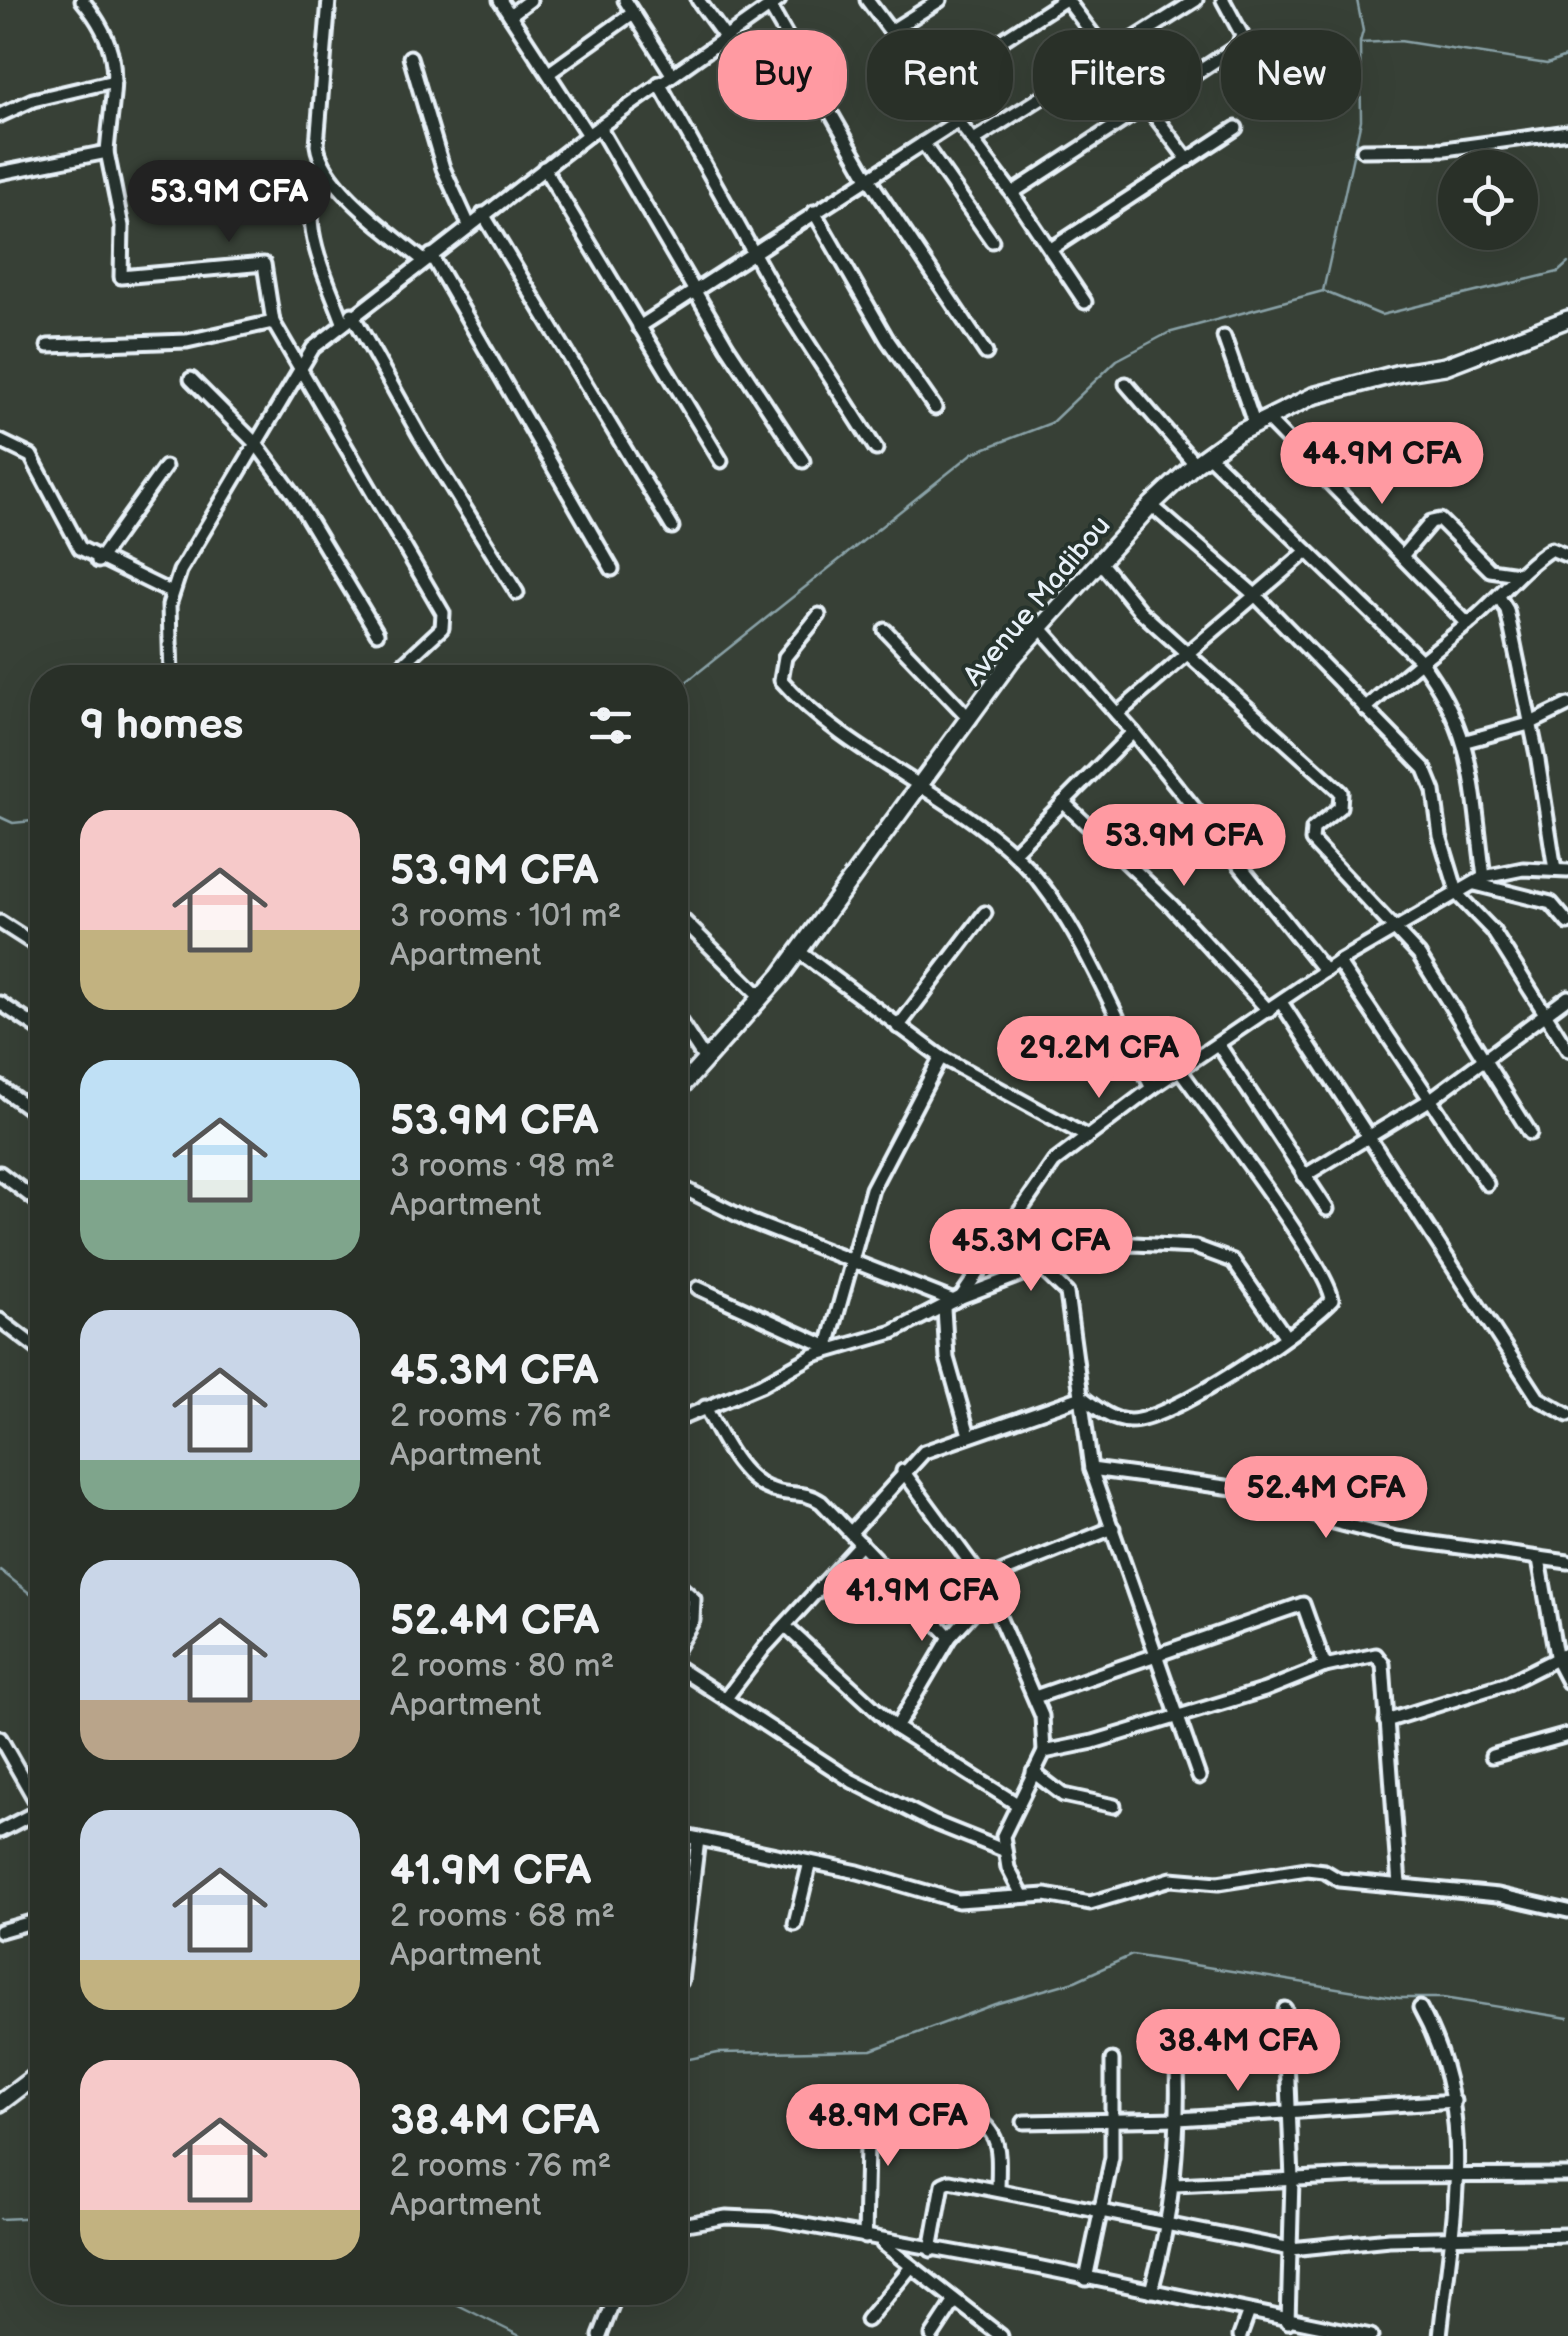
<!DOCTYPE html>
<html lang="en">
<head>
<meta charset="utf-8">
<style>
  body { margin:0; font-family:"Balsamiq Sans",sans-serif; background:#313830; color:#f1f3f6; height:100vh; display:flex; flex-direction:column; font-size:38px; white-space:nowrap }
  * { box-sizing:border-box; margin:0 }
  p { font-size:32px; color:#a5a9a8 }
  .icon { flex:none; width:55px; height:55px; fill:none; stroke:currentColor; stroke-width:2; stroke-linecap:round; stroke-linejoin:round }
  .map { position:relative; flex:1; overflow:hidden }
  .side { position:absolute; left:30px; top:665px; width:658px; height:1640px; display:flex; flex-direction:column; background:#293028; border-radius:40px; box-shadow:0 10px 40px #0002,0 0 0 2px #454b45 }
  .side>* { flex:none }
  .top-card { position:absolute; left:718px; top:30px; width:700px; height:90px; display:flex; gap:20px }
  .buttons { position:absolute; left:1438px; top:150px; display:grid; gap:20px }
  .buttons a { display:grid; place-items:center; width:100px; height:100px; border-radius:50%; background:#293028; box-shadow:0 10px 40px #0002,0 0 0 2px #454b45; font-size:50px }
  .price { position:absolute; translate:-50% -85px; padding:0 22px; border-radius:35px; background:#ff9aa2; color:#111; font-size:32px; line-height:65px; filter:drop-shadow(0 2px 5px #0008) }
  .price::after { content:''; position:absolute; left:50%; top:60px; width:30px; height:22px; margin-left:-15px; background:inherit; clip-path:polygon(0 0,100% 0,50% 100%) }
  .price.selected { background:#222; color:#fff }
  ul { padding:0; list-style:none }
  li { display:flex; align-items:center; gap:30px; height:250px; padding:0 50px }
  li span { display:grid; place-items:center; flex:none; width:280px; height:200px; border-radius:30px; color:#555 }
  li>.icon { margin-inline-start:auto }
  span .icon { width:120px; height:120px; fill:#fffc; stroke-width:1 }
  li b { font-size:42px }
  h2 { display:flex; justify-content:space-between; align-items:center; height:120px; padding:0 50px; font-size:42px }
  .pill { padding:0 35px; border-radius:40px; background:#293028; box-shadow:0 10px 40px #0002,0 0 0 2px #454b45; font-size:35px; line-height:90px }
  .pill.selected { background:#ff9aa2; color:#111 }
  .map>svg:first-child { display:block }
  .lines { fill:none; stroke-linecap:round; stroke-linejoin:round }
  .stream { stroke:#8aa2a8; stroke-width:2.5 }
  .street-casing { stroke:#e8f1f8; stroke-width:19 }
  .secondary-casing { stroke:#e8f1f8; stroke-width:22 }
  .street { stroke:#26332d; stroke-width:11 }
  .secondary { stroke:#26332d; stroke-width:15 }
  .labels { text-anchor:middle; stroke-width:8; stroke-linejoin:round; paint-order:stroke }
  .street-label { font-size:28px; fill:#e8f1f8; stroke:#26332d }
</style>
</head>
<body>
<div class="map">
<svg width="1568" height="2336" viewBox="0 0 1568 2336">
  <rect width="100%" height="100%" fill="#374036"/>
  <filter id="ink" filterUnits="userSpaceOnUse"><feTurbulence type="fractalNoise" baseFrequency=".01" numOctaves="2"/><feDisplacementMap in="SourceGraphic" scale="20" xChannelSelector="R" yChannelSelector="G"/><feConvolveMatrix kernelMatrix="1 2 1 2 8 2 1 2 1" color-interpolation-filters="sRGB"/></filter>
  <g filter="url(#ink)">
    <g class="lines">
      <g class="stream">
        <path d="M 1357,0 L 1363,31 L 1360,42"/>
        <path d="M 1323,291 L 1361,120 L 1360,43 L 1400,41 L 1547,64 L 1568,56"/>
        <path d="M 675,691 L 973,453 L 1051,423 L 1117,360 L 1168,333 L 1323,291 L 1381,315 L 1558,272 L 1568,263"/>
        <path d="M 0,817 L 13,823 L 42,820"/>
        <path d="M 0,1570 L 42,1603"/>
        <path d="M 675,2062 L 718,2053 L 872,2050 L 995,2004 L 1075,1981 L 1132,1955 L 1399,1998 L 1443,1998 L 1568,2018"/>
        <path d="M 0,2219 L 42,2217"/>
        <path d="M 432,2292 L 520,2336"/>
      </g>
      <defs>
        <g id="street">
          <path d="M 329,0 L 317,145 C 322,186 391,234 423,260"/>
          <path d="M 500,0 L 588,135"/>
          <path d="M 625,0 L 672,74"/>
          <path d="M 698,0 L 725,37"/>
          <path d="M 867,0 L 1012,193 L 1085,302"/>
          <path d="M 1067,0 L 1188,160"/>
          <path d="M 770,7 L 867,176 L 986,353"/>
          <path d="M 510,15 L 530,0"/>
          <path d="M 891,31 L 940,0"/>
          <path d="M 410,57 L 443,168 L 469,225"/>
          <path d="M 549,73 L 633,13"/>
          <path d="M 659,83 L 777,295 L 876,449"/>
          <path d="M 933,85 L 1064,0"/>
          <path d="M 0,115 L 33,100 L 114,81"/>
          <path d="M 599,127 L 727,346 L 803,461"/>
          <path d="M 974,140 L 1196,0"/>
          <path d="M 923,143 L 992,241"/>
          <path d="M 1363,150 L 1445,149 L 1568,132"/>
          <path d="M 107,152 L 122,226 L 121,277 L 264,264 L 273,322 L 443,613 L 442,628 L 400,667"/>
          <path d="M 544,168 L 721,461"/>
          <path d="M 326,172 C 290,212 328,279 343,322"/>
          <path d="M 0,173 L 107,152 C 112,86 128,55 82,0"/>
          <path d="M 1012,193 L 1238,46 L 1242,35 L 1223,0"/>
          <path d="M 814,212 L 887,339 L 935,408"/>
          <path d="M 483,214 L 672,527"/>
          <path d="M 1051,249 L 1236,128"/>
          <path d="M 431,255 L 612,569"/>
          <path d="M 352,314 L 420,436 L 517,593"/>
          <path d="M 639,327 L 959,120"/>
          <path d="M 1224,337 L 1254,423"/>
          <path d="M 48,346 L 187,341 L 273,322"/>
          <path d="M 191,379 L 257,445 L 294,495 L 377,633"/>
          <path d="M 1126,384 L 1195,464"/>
          <path d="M 1266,418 L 1468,624"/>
          <path d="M 0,441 L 31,456 L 80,548 L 170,592"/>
          <path d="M 1207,454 L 1419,659 C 1476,734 1472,788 1484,877"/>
          <path d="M 1151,505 L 1256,596 L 1425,769 L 1434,791 L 1440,836 L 1458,895 L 1493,931 L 1568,1050"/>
          <path d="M 1402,556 L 1431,522 L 1440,520 L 1490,570 L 1518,574"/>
          <path d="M 98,561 L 165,467"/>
          <path d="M 1099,561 L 1140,611 L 1341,792 L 1340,807 L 1313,829 L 1312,841 L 1419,955 L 1530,1133"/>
          <path d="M 1499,597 L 1507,610 L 1538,760 L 1555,870"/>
          <path d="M 819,615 L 785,657 L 781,680 C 842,750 944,790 1013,853 C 1075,909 1113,1014 1152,1088"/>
          <path d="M 1039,626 L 1133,732 L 1325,971"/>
          <path d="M 885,630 L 970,719"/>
          <path d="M 171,678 L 169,605 L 180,571 L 313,348 L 588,135 L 779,0"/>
          <path d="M 1365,709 C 1399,678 1433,652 1469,623 C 1498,600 1519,569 1551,549 L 1568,556"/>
          <path d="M 1117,714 L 1307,551"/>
          <path d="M 1466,741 L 1529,724 L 1568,705"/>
          <path d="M 1063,802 L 1172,906 L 1269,1011"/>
          <path d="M 1013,853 L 1133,732"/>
          <path d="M 1475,884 L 1551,903 L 1568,923"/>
          <path d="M 681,918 L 762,998"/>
          <path d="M 0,922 L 42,949"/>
          <path d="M 798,951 L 941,1057 L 1086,1136"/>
          <path d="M 1338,962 L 1487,1184"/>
          <path d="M 1281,1002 L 1538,1398 L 1568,1415"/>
          <path d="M 0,1003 L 42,1031"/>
          <path d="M 675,1014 L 706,1061"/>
          <path d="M 898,1027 L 985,913"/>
          <path d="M 1218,1044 L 1327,1209"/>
          <path d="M 0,1087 L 42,1118"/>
          <path d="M 0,1173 L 42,1205"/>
          <path d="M 1304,1176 L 1431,1099 L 1568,997"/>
          <path d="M 675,1184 L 750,1221 L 954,1301"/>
          <path d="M 1041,1268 L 1067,1293 L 1091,1469 L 1199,1777"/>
          <path d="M 698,1288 L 828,1347"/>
          <path d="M 961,1297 L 1086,1250 L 1134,1244 L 1195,1247 L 1233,1261 L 1286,1337"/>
          <path d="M 944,1308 L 947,1358 L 969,1435"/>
          <path d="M 0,1320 L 42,1352"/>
          <path d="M 827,1350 L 872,1189 L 941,1057"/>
          <path d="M 705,1407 C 720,1435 741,1483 776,1491 C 793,1496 805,1491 821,1502 L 950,1637"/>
          <path d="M 675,1421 L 761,1385 L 814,1355 L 893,1332 L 961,1297 L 1054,1162 L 1152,1088 L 1338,962 L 1484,877 L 1523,869 L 1568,871"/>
          <path d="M 1091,1469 L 1248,1490 L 1334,1522 L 1396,1538 L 1568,1562"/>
          <path d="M 903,1471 L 983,1580 L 1042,1716 L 1044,1752 L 1003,1836 L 1008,1868 L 1022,1895"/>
          <path d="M 851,1532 L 924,1452 L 1082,1397 C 1096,1408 1112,1421 1130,1421 C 1170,1421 1304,1330 1332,1300 C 1330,1268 1206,1107 1180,1070"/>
          <path d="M 1539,1559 L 1557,1661 L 1568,1682"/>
          <path d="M 983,1580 L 1113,1528"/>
          <path d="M 675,1582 L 694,1599 L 693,1620 L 675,1651"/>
          <path d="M 785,1626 L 896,1728 L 1017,1804"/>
          <path d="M 675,1666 L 852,1781 L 933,1822 L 1003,1850"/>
          <path d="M 1035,1697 L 1303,1604 L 1325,1666"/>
          <path d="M 726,1698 L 765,1647 L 861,1543"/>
          <path d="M 1386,1721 L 1508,1683 L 1568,1653"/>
          <path d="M 896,1728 L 950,1637 L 991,1592"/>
          <path d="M 0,1738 L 41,1810"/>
          <path d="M 1044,1752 L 1093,1742 L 1265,1690 L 1325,1666 L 1376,1655 L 1383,1664 L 1399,1885"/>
          <path d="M 1492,1756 L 1568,1735"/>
          <path d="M 1033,1772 L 1063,1795 L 1114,1806"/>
          <path d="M 0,1831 L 42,1809"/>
          <path d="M 675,1834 L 858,1872 L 958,1901 L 1046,1895 L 1090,1903 L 1171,1879 L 1218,1883 L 1307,1869 L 1324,1871 L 1339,1880 L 1498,1895 L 1568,1911"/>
          <path d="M 795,1924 L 810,1862"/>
          <path d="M 0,1931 L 42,1919"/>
          <path d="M 681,1981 L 698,1839"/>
          <path d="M 1420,2008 C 1479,2114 1452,2221 1440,2336"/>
          <path d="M 1285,2009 L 1292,2179 L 1288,2322"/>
          <path d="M 42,2015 L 42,2025"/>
          <path d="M 961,2108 C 1002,2132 999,2144 998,2189"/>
          <path d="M 1024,2122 L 1178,2119 L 1454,2101"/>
          <path d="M 1175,2185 L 1358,2176 L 1568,2175"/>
          <path d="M 675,2226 L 726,2217 L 772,2219 L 1037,2267 L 1371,2336"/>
          <path d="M 865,2237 L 868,2099"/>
          <path d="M 883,2244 L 1001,2336"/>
          <path d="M 931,2250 L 943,2184 L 950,2181 L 1291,2249 L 1389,2239 L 1568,2235"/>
          <path d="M 1086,2279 L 1112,2157 L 1112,2060"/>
          <path d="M 1151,2291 C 1173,2214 1179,2142 1177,2062"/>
          <path d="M 867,2320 L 911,2267"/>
          <path d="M 600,2336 L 617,2292"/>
          <path d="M 932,2336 L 955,2301"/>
          <path d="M 1240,2336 L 1248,2314"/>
        </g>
        <g id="secondary">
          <path d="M 675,1094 L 781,975 L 1011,660 L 1151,505 L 1195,464 L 1238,433 L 1313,396 L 1400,373 L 1445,366 L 1568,319"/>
          <path d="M 0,2103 L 42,2071"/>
        </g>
      </defs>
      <use href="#street" class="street-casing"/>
      <use href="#secondary" class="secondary-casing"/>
      <use href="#street" class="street"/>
      <use href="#secondary" class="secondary"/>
    </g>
  </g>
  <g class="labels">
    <g class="street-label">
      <text transform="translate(1036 600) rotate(-50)" y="10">Avenue Madibou</text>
    </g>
  </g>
</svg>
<div class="buttons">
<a><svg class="icon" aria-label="locate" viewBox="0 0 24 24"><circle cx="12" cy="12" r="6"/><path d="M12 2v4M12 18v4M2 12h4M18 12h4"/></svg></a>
</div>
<b class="price selected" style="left:229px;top:245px">53.9M CFA</b>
<b class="price" style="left:1382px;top:507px">44.9M CFA</b>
<b class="price" style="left:1184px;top:889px">53.9M CFA</b>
<b class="price" style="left:1099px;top:1101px">29.2M CFA</b>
<b class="price" style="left:1031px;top:1294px">45.3M CFA</b>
<b class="price" style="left:1326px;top:1541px">52.4M CFA</b>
<b class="price" style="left:922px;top:1644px">41.9M CFA</b>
<b class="price" style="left:1238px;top:2094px">38.4M CFA</b>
<b class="price" style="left:888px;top:2169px">48.9M CFA</b>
<div class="top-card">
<a class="pill selected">Buy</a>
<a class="pill">Rent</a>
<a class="pill">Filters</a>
<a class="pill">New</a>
</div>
<section class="side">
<h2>9 homes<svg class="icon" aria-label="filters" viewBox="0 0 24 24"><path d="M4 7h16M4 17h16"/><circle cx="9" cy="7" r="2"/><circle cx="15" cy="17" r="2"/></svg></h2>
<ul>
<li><span style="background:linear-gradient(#f6c9c9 60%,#c2b280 0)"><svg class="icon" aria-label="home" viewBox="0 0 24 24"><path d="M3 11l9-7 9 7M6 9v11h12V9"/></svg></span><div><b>53.9M CFA</b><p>3 rooms · 101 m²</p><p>Apartment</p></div></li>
<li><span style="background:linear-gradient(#bfe0f5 60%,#7fa58c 0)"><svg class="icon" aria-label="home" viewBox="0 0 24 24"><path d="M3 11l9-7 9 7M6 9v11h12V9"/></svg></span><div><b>53.9M CFA</b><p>3 rooms · 98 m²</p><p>Apartment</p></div></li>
<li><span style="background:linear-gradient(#c9d6e8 75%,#7fa58c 0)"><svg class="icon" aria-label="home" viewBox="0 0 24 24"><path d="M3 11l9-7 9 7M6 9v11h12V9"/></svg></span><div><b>45.3M CFA</b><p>2 rooms · 76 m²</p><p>Apartment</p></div></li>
<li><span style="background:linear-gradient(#c9d6e8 70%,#b9a48a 0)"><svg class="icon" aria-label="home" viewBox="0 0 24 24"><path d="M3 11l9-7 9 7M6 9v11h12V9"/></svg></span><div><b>52.4M CFA</b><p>2 rooms · 80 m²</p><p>Apartment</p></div></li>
<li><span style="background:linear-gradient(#c9d6e8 75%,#c2b280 0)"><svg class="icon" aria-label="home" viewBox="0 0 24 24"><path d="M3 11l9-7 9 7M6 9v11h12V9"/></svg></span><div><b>41.9M CFA</b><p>2 rooms · 68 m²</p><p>Apartment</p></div></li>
<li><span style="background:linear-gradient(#f6c9c9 75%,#c2b280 0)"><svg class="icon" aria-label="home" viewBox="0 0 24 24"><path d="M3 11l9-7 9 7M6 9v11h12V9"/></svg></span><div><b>38.4M CFA</b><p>2 rooms · 76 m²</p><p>Apartment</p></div></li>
</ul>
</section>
</div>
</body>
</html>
